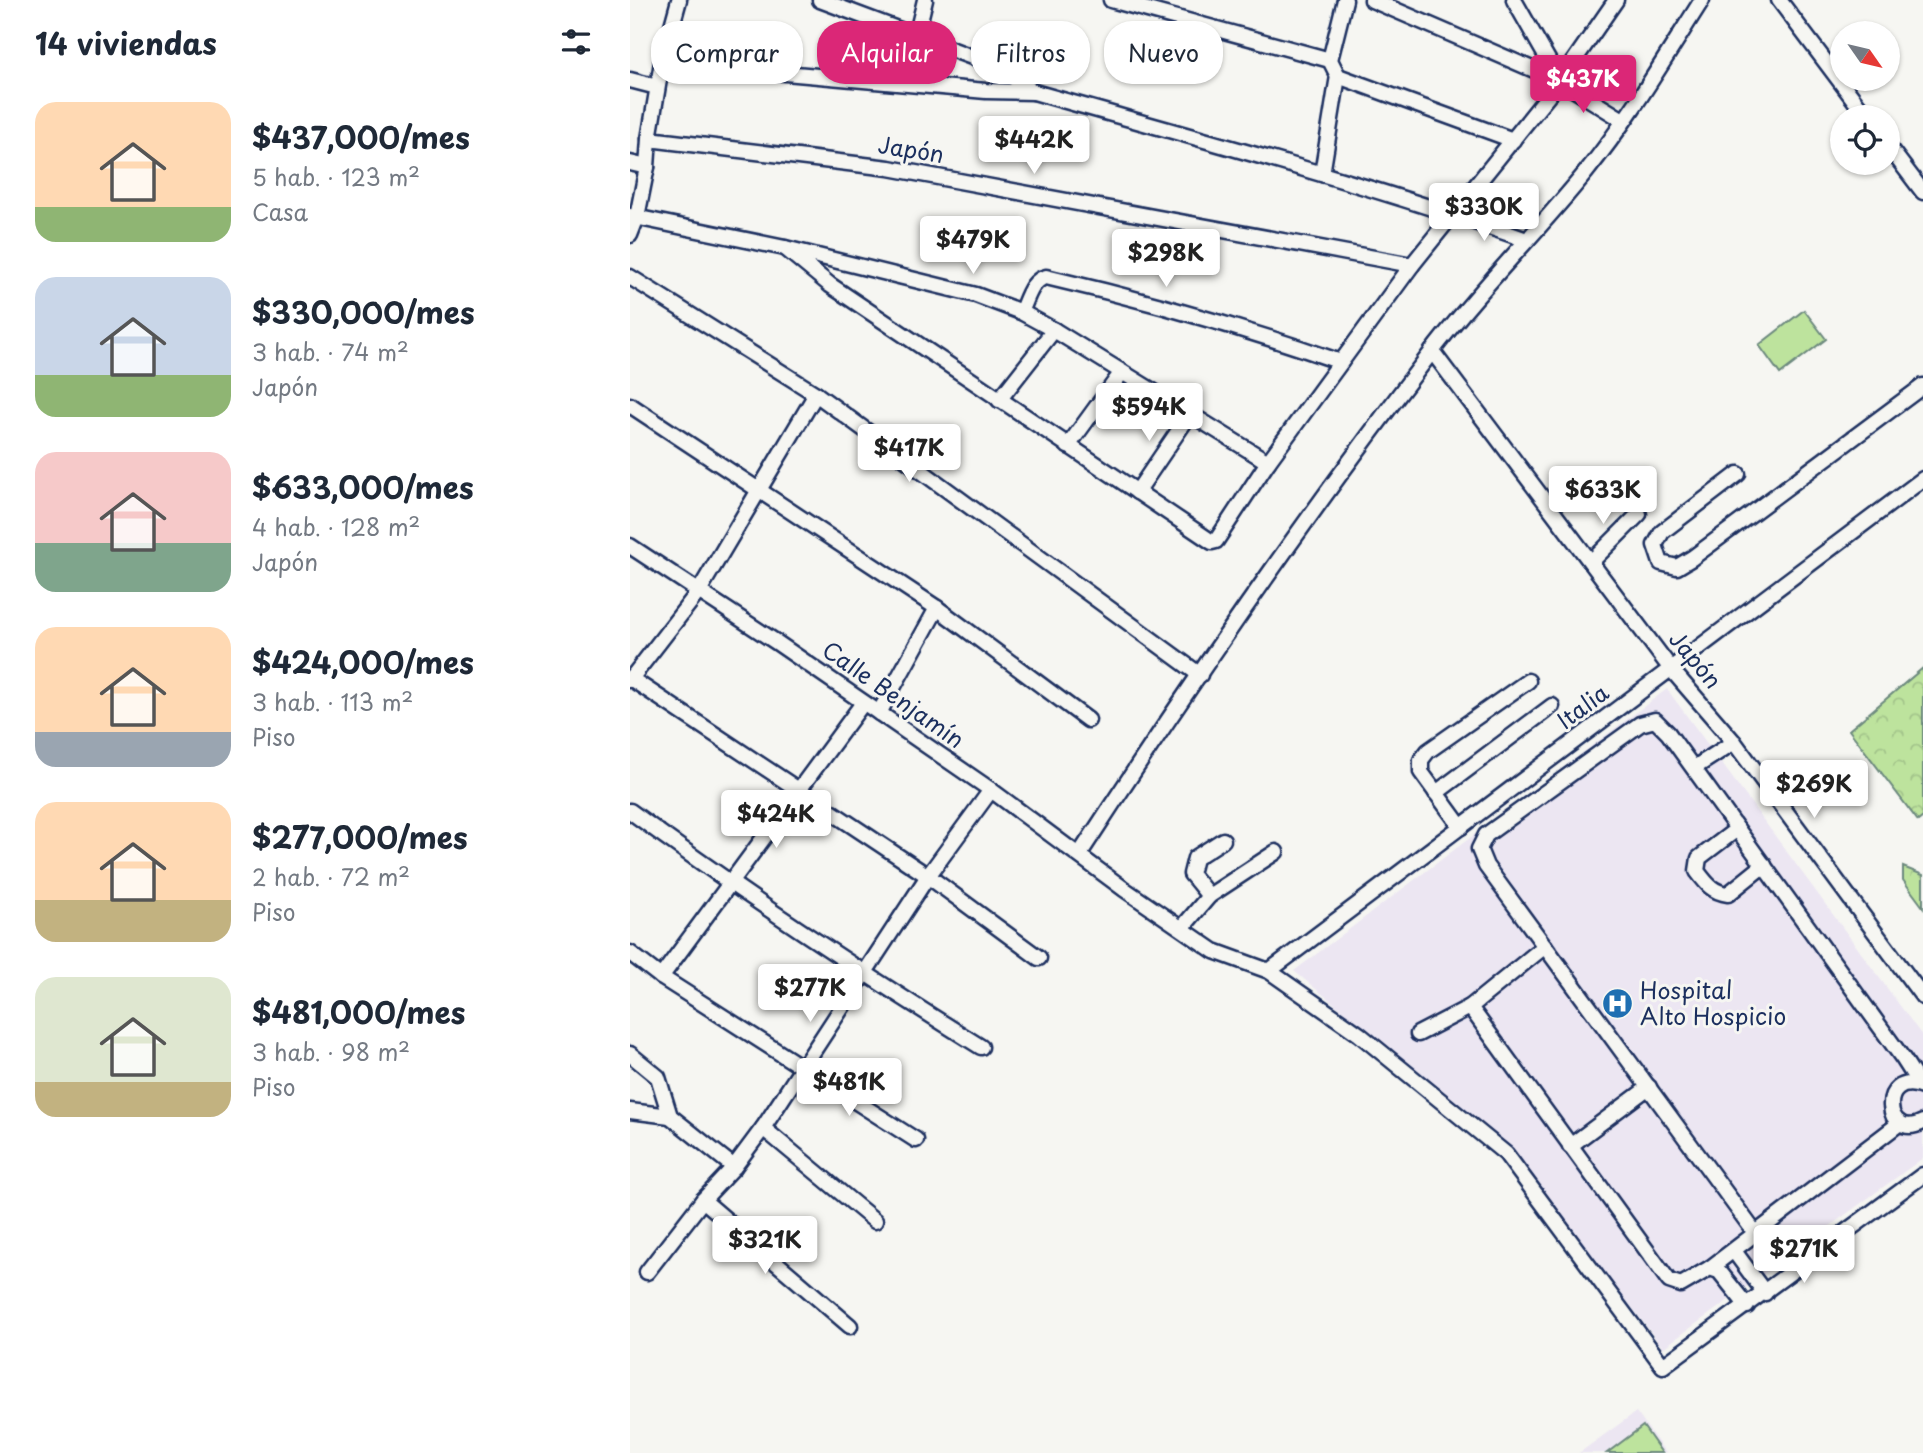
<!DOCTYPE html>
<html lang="es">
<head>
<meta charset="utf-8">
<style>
  body { margin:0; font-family:"Playpen Sans",sans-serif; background:#f2f2f3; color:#1f2937; height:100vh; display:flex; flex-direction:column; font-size:26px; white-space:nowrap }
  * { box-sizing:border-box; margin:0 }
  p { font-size:23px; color:#747a83 }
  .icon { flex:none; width:38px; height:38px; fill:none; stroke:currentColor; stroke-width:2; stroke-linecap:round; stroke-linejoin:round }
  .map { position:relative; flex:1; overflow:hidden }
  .details { display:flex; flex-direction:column; background:#fff; width:630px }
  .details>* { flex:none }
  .hud { position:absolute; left:21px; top:21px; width:665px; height:63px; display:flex; gap:14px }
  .needle { width:46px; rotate:124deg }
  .tools { position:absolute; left:1200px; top:21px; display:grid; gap:14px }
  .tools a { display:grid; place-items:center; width:70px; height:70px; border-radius:50%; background:#fff; box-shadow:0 2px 5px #0004; font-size:35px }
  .price { position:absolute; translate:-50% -60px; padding:0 16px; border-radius:7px; background:#fff; color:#222; font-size:23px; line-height:46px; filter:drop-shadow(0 2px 4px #0008) }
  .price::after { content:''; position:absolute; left:50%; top:42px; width:21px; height:16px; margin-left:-10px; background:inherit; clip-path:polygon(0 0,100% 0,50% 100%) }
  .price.active { background:#db2777; color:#fff }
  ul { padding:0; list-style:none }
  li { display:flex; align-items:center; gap:21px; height:175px; padding:0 35px }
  li span { display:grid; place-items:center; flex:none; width:196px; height:140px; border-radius:21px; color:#555 }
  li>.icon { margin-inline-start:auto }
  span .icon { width:84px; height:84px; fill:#fffc; stroke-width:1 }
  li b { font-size:30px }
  h2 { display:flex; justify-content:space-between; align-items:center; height:84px; padding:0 35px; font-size:30px }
  .tag { padding:0 24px; border-radius:28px; background:#fff; box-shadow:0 2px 5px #0004; font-size:24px; line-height:63px }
  .tag.active { background:#db2777; color:#fff }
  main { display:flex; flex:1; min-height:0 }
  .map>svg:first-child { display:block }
  .built { fill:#ece6f2 }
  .grass { fill:#bde39d; stroke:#6c897e; stroke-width:2 }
  .park { fill:url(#park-crowns); stroke:#6c897e; stroke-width:2 }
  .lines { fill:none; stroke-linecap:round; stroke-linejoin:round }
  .minor-casing { stroke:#1b2f5e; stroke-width:19 }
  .minor { stroke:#f6f6f2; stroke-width:14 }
  .labels { text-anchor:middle; stroke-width:6; stroke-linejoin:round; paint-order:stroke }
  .street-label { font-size:23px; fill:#1b2f5e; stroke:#f6f6f2 }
  .poi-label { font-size:23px; fill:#1b2f5e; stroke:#f6f6f2; text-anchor:start }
</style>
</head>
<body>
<main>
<section class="details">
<h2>14 viviendas<svg class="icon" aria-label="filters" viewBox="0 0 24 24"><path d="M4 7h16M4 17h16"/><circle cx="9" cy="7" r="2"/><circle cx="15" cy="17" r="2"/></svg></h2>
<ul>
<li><span style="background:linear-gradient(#ffd9b3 75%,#8fb573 0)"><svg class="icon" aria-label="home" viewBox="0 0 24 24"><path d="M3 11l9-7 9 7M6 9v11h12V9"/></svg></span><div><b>$437,000/mes</b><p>5 hab. · 123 m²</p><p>Casa</p></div></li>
<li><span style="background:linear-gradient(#c9d6e8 70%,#8fb573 0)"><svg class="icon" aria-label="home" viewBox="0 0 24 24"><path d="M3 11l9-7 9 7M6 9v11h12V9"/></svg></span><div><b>$330,000/mes</b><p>3 hab. · 74 m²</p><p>Japón</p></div></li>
<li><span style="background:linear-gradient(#f6c9c9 65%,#7fa58c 0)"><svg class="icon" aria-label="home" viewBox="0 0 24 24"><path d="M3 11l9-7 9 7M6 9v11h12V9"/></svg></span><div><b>$633,000/mes</b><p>4 hab. · 128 m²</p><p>Japón</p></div></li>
<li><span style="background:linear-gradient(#ffd9b3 75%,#9aa5b1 0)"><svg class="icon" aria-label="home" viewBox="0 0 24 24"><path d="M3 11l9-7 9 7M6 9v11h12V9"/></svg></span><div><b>$424,000/mes</b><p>3 hab. · 113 m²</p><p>Piso</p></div></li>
<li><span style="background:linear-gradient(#ffd9b3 70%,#c2b280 0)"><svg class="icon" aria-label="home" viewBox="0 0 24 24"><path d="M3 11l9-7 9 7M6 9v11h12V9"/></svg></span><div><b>$277,000/mes</b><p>2 hab. · 72 m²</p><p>Piso</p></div></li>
<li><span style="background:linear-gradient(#dfe7d0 75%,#c2b280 0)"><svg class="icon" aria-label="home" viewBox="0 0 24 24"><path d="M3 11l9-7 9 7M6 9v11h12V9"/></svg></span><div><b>$481,000/mes</b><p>3 hab. · 98 m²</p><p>Piso</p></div></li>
</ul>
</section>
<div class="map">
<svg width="1293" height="1453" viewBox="0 0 1293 1453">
  <defs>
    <pattern id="park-crowns" width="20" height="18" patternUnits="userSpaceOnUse" patternTransform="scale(1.75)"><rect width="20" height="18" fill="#bde39d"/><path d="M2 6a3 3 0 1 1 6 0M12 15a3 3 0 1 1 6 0" fill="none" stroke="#a2c38a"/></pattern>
  </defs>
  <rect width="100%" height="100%" fill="#f6f6f2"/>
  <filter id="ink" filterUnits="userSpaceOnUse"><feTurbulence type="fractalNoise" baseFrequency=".0143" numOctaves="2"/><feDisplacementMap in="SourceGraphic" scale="14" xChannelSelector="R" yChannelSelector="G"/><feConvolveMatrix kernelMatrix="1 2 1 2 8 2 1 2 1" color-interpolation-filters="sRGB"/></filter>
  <g filter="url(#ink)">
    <g class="built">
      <path d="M 1037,689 L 1293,1037 L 1293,1158 L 1033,1348 L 876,1144 L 664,971 Z"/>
      <path d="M 1006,1412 L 1036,1453 L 949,1453 Z"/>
    </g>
    <g class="grass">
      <path d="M 1174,310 L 1196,339 L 1150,374 L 1129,345 Z"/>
      <path d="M 1013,1426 L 1032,1453 L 977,1453 Z"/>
    </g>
    <g class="park">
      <path d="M 1293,668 L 1293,817 L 1288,821 L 1219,730 Z"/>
      <path d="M 1273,867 L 1293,875 L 1293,907 L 1273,880 Z"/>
    </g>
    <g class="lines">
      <defs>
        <g id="minor">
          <path d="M 190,0 L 366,66 L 404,92 C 569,139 735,183 897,240"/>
          <path d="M 481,0 L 700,60"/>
          <path d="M 742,0 L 930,81 L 993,120"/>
          <path d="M 884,0 L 930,81"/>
          <path d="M 1149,0 L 1237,117"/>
          <path d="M 286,37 L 295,0"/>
          <path d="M 32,62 L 356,91 L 404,92"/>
          <path d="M 708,76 L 883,140"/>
          <path d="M 0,80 L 27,87"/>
          <path d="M 19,139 L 259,168 L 782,265"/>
          <path d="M 1258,146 L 1293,192"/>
          <path d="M 0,163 L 17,167"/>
          <path d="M 692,174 L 708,76 L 700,60 L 715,0"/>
          <path d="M 0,216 L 155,248 L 346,295 L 391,312 L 424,330 L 638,462"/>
          <path d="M 0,235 L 7,217 L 17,167 L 19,139 L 32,62 L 49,0"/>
          <path d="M 155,248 L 200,285 L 582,542 L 586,541 L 638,462 L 782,265 L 930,81 L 986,0"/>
          <path d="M 0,277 L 186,394 L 570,675"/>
          <path d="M 391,312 C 397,300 401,280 416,277 C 516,300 614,328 711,362"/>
          <path d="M 802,351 L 1041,669 L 1104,742 L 1293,997"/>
          <path d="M 369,400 L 424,330"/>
          <path d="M 0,405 L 307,608 L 458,720"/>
          <path d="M 438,446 L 492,372"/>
          <path d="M 1108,474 L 1032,532 L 1025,545 L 1031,563 L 1047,567 L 1062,558 L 1293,386"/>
          <path d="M 507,492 L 560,414"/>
          <path d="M 0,546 L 146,642 L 361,790 L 494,889 L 584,951 L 639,971 L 729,1034 L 876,1154 L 1033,1366 L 1293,1175"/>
          <path d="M 961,562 L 1009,514"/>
          <path d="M 0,678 L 298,876 L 409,958"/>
          <path d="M 0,680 L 69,591 L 186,394"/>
          <path d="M 249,713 L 307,608"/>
          <path d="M 1064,768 L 1104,742"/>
          <path d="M 806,793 L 922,706"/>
          <path d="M 0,811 C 114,895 231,972 351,1047"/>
          <path d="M 831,827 L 791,772 L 791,760 L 798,751 L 898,681"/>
          <path d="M 1107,829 L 1069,858 L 1067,871 C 1076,883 1082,892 1098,894 L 1134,865"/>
          <path d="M 449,855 C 560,684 676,516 800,354 C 848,290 906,234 956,172 C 999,119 1035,58 1072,0"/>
          <path d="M 579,896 L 561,874 L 565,858 L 593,840"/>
          <path d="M 552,928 L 579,896 L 646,852"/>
          <path d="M 0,953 L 31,977 L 286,1140"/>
          <path d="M 639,971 L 1293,479"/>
          <path d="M 31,977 L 233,703"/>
          <path d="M 840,1007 L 1039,1281 L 1051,1285 L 1080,1268 L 1089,1271 L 1117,1306"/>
          <path d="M 788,1034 L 840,1007 L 915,946"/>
          <path d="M 0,1054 L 28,1077 L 40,1116 L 104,1167"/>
          <path d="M 1292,1087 C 1248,1070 1253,1143 1293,1122"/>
          <path d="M 0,1111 L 40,1116"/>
          <path d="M 133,1128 L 245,1221"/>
          <path d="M 940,1146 L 1019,1087"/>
          <path d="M 73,1200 L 220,1326"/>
          <path d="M 1126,1234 L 856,866 L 849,849 L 856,835 L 1010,724 L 1025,720 L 1038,733 L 1274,1060 L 1283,1074 L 1285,1084"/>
          <path d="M 1104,1251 L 1135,1293"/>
          <path d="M 1080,1268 L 1270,1123"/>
          <path d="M 17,1272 L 73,1200 L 104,1167 L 133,1128 L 298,876 L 361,790"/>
        </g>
      </defs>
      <use href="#minor" class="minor-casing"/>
      <use href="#minor" class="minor"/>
    </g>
  </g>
  <defs>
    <symbol id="hospital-disc" viewBox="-11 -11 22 22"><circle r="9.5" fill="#1f6fb2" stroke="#f6f6f2"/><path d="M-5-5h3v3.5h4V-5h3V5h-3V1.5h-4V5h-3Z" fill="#fff"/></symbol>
  </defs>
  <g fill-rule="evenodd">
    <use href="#hospital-disc" x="970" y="986" width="35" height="35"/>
  </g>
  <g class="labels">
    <g class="street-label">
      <text transform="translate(281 150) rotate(9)" y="8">Japón</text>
      <text transform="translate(1065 660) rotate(50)" y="8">Japón</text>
      <text transform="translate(263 695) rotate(35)" y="8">Calle Benjamín</text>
      <text transform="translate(953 707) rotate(-37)" y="8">Italia</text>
    </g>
    <g class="poi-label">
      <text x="1010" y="999">Hospital<tspan x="1010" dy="26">Alto Hospicio</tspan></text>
    </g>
  </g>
</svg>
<div class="tools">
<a><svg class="needle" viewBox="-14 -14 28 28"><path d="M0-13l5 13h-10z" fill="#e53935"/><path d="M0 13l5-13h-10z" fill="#747a83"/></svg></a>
<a><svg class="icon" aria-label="locate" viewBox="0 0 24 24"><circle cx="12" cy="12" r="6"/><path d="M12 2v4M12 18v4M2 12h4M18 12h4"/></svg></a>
</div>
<b class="price active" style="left:953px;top:115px">$437K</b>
<b class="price" style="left:404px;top:176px">$442K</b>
<b class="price" style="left:854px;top:243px">$330K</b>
<b class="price" style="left:343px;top:276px">$479K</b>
<b class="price" style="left:536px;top:289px">$298K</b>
<b class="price" style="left:519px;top:443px">$594K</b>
<b class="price" style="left:279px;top:484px">$417K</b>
<b class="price" style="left:973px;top:526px">$633K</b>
<b class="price" style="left:1184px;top:820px">$269K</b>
<b class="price" style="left:146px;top:850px">$424K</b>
<b class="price" style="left:180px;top:1024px">$277K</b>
<b class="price" style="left:219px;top:1118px">$481K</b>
<b class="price" style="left:135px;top:1276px">$321K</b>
<b class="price" style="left:1174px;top:1285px">$271K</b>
<div class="hud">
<a class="tag">Comprar</a>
<a class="tag active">Alquilar</a>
<a class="tag">Filtros</a>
<a class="tag">Nuevo</a>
</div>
</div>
</main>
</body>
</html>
